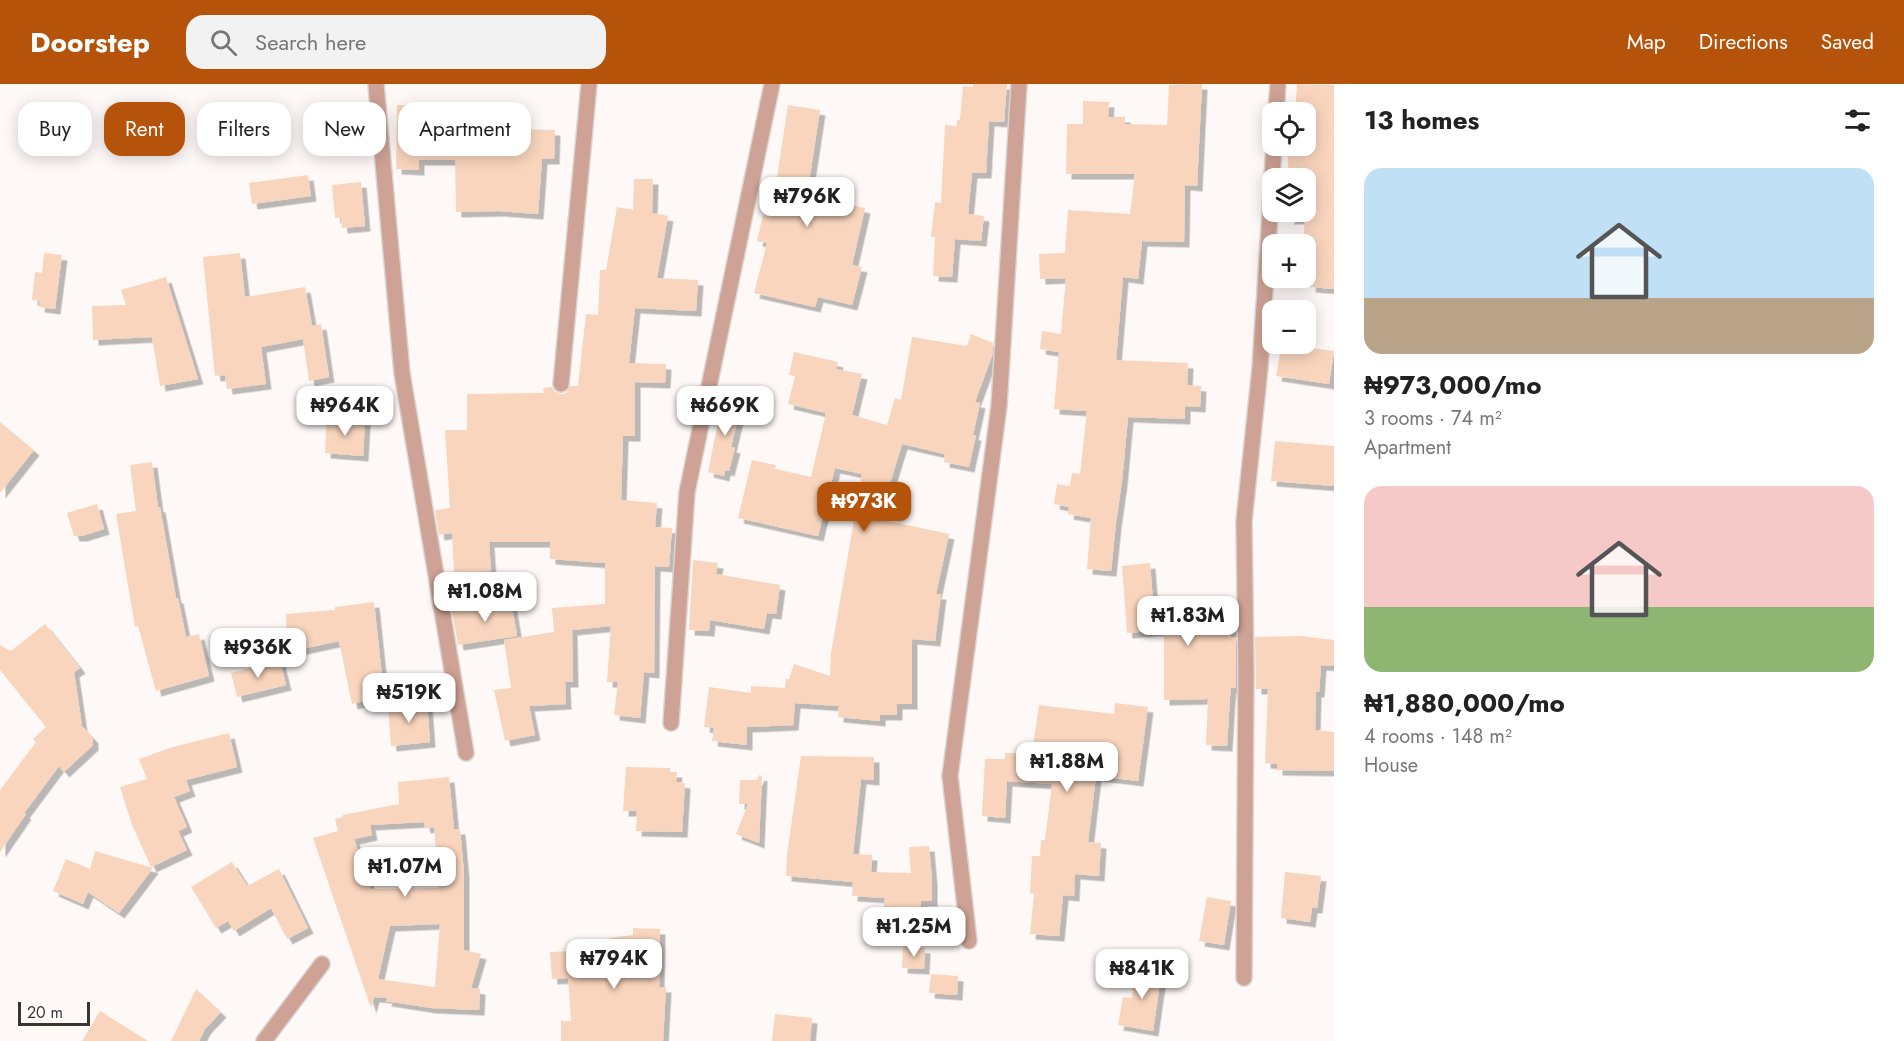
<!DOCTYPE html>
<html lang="en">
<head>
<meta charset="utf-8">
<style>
  body { margin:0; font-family:Jost,sans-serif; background:#f2f2f2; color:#222; height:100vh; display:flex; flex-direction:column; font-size:22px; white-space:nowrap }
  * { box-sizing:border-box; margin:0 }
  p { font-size:20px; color:#767676 }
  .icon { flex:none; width:33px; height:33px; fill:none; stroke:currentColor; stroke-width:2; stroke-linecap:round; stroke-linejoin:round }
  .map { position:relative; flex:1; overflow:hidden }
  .details { display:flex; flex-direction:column; background:#fff; width:570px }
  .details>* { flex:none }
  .guide { position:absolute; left:18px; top:18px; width:570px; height:54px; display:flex; gap:12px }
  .buttons { position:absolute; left:1262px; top:18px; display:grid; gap:12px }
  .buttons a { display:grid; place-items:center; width:54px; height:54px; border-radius:12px; background:#fff; box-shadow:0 3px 15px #0003; font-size:30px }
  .scale { position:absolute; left:18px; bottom:15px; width:72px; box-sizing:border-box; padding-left:6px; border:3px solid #3c342e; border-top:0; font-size:16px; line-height:21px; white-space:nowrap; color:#3c342e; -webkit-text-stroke:4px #fff; paint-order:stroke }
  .price { position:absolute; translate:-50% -51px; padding:0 14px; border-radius:12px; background:#fff; color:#222; font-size:20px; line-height:39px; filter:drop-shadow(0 2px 3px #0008) }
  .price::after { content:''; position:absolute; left:50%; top:36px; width:18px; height:14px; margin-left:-9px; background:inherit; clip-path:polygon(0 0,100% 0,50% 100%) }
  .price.selected { background:#b45309; color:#fff }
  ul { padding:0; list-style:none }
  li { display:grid; align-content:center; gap:12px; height:318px; padding:0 30px }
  li span { display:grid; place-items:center; height:186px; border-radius:18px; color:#555 }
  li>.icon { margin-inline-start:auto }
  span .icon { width:108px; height:108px; fill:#fffc; stroke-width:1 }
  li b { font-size:26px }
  h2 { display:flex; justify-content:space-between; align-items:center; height:72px; padding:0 30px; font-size:26px }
  .pill { padding:0 21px; border-radius:18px; background:#fff; box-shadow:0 3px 15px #0003; font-size:21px; line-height:54px }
  .pill.selected { background:#b45309; color:#fff }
  header { display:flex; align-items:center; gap:36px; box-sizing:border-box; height:84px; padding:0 30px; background:#b45309; color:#fff }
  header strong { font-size:28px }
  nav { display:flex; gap:33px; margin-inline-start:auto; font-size:21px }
  .search { width:420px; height:54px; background:#f2f2f2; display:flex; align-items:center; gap:15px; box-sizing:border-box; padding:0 21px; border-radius:18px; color:#767676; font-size:22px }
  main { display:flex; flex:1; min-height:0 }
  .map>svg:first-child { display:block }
  .building { fill:#f9d5bd; fill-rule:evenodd; filter:url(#shadow) }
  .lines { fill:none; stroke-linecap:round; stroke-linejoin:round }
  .street-casing { stroke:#dbd6d3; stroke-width:18 }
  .street { stroke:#cea295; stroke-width:15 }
</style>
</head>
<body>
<header>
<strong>Doorstep</strong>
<div class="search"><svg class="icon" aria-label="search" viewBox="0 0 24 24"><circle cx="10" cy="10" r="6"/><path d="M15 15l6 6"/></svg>Search here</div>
<nav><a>Map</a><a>Directions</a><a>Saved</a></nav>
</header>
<main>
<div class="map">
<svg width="1334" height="957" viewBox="0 0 1334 957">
  <defs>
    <filter id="shadow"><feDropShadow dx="5.5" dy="5.5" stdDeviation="0" flood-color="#0004"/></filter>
  </defs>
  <rect width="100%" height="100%" fill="#fef9f7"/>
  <g class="building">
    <path d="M 973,0 L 1007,0 L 1004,38 L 989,37 L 986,89 L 972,89 L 968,130 L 984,132 L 981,157 L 955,155 L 952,193 L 933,192 L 935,153 L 931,153 L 935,118 L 941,119 L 945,41 L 957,42 L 957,36 L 960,36 L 963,2 L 973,3 Z"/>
    <path d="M 1202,0 L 1197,102 L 1185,101 L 1184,158 L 1142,157 L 1138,195 L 1123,193 L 1116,276 L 1188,279 L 1187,301 L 1201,302 L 1200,323 L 1185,322 L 1185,335 L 1128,333 L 1122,397 L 1116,439 L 1111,487 L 1087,485 L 1091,434 L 1068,430 L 1069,423 L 1054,420 L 1057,400 L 1070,402 L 1072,389 L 1080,390 L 1087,327 L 1054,325 L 1059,268 L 1040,265 L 1042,247 L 1061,250 L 1066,194 L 1040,195 L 1039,170 L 1065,169 L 1068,126 L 1130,130 L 1135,90 L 1066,90 L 1067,40 L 1083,40 L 1083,17 L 1109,18 L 1108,33 L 1125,33 L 1125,40 L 1167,41 L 1169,1 Z"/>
    <path d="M 1297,0 L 1334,1 L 1334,205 L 1310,203 L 1312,187 L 1305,186 L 1305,160 L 1303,160 L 1305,135 L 1289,135 L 1289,128 L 1305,128 L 1305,94 L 1289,94 L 1287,62 L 1305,62 L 1305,28 L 1295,28 Z"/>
    <path d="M 397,21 L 421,22 L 420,27 L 485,28 L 485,44 L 555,46 L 554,75 L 542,75 L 538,130 L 499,127 L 456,128 L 455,76 L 419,76 L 419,86 L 396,85 Z"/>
    <path d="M 788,21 L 820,26 L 807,111 L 865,124 L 852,181 L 862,183 L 852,221 L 818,213 L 815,223 L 754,209 L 767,159 L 757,157 L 763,131 L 771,133 Z"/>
    <path d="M 308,91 L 311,112 L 252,120 L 249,99 Z"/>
    <path d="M 634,95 L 653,95 L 652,129 L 668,132 L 657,194 L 698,196 L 696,227 L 635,224 L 629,279 L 666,280 L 665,299 L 635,298 L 635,352 L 623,352 L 621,416 L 657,419 L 655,443 L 672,444 L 669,483 L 655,482 L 654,589 L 644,588 L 640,634 L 614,631 L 618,598 L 607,598 L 611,542 L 572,546 L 573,598 L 565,598 L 566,620 L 529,622 L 535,651 L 505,657 L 494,606 L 511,604 L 504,556 L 554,548 L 552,524 L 605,520 L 605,479 L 550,475 L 550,458 L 489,458 L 491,487 L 454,489 L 452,449 L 439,451 L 435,426 L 450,424 L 445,346 L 467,346 L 467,310 L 544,309 L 543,304 L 552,303 L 555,308 L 561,310 L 566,309 L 570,302 L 578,302 L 586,230 L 598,231 L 600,186 L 606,186 L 617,123 L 633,126 Z"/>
    <path d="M 361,98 L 365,142 L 342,144 L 341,133 L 335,134 L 332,101 Z"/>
    <path d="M 44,169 L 62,171 L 55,225 L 39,223 L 40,217 L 32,216 L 35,188 L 42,189 Z"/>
    <path d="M 240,169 L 245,213 L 305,203 L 312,242 L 321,240 L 329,293 L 309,297 L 303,255 L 261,263 L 266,300 L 227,305 L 225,291 L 215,292 L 203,173 Z"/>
    <path d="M 166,193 L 198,295 L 160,302 L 152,253 L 93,256 L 92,222 L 126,221 L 121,206 Z"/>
    <path d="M 971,250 L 993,259 L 993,269 L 975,318 L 980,319 L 973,351 L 976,351 L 969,383 L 944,378 L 945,370 L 902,360 L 879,435 L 949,450 L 936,510 L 941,510 L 935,557 L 912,555 L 912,620 L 897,620 L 897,631 L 880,631 L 880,637 L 838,633 L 839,622 L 795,619 L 793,641 L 747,643 L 747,661 L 712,657 L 714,644 L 704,643 L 709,603 L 751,609 L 751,602 L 785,604 L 786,595 L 789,595 L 794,580 L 830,592 L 831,569 L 862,390 L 835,384 L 818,452 L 738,434 L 752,376 L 776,381 L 775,385 L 811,393 L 826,329 L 788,320 L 795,292 L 789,291 L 794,268 L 838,278 L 836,285 L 862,290 L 852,331 L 887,341 L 895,314 L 901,316 L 912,253 L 967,262 Z"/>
    <path d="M 1303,263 L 1334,267 L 1329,300 L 1276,292 L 1281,264 L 1302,267 Z"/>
    <path d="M 723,313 L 742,318 L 731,363 L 735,364 L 729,387 L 725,386 L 724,392 L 708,388 Z"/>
    <path d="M 327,334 L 365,336 L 363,372 L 325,369 Z"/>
    <path d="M 0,338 L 34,366 L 0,409 Z"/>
    <path d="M 1275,357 L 1334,362 L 1334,402 L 1271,397 Z"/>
    <path d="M 152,378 L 158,423 L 160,423 L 176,514 L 178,514 L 186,553 L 199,550 L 209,592 L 156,607 L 138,542 L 135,543 L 116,430 L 136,427 L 130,381 Z"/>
    <path d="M 97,420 L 104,445 L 82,452 L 74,452 L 67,429 Z"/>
    <path d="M 693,476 L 718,479 L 716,490 L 780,501 L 776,530 L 767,529 L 764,545 L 710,536 L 709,547 L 689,546 Z"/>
    <path d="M 1150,479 L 1153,518 L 1231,520 L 1231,553 L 1236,553 L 1236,604 L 1231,604 L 1230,613 L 1227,662 L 1206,661 L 1208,615 L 1164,616 L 1164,546 L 1127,549 L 1122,482 Z"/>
    <path d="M 511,517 L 517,552 L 458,561 L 452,527 Z"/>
    <path d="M 374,518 L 382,592 L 390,590 L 394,609 L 352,620 L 339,557 L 288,568 L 286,530 L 335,526 L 335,523 Z"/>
    <path d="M 45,540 L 80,584 L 74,588 L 82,642 L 93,654 L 93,661 L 64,688 L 59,682 L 24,729 L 26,730 L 0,768 L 0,706 L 36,658 L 33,655 L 46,643 L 0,586 L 0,561 L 11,567 Z"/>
    <path d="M 1300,552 L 1334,556 L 1334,582 L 1321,581 L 1319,608 L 1316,608 L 1315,646 L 1334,648 L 1334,687 L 1277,686 L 1277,680 L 1265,679 L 1268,605 L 1256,605 L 1255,553 Z"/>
    <path d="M 280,577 L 286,601 L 237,613 L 231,589 Z"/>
    <path d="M 427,618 L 430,658 L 391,662 L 388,622 Z"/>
    <path d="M 1115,619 L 1148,623 L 1138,697 L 1096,692 L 1088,758 L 1101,759 L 1099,792 L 1075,790 L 1074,812 L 1063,811 L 1059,852 L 1030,850 L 1034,810 L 1030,809 L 1032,772 L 1040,772 L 1041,756 L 1045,756 L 1052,700 L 1007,697 L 1005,734 L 982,732 L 985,675 L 1005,675 L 1005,669 L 1032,669 L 1039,621 L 1114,630 Z"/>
    <path d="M 229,649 L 237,683 L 186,696 L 190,707 L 174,713 L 187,743 L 178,747 L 187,766 L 151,783 L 132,741 L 120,703 L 147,695 L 139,675 L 173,663 Z"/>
    <path d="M 801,672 L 874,673 L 874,696 L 861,695 L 853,770 L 872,771 L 871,788 L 911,789 L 909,763 L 929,762 L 932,795 L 932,817 L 921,817 L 918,847 L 882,844 L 885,814 L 852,812 L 853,798 L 786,792 L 787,771 Z"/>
    <path d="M 626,683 L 670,684 L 670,688 L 677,688 L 676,698 L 685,699 L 682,748 L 636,747 L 637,727 L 623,727 Z"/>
    <path d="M 759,691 L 762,692 L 759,759 L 736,750 L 748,720 L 739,720 L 740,696 L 757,696 Z"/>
    <path d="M 449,693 L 454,745 L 460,745 L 464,789 L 464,866 L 481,870 L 471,904 L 480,905 L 479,926 L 431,924 L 386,917 L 387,914 L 374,913 L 371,924 L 313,754 L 338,747 L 335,735 L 343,733 L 343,731 L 399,720 L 398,698 ZM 424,738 L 425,744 L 434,743 L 439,804 L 371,805 L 354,755 L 372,751 L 370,741 ZM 440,840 L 435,903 L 378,895 L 390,842 Z"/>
    <path d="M 95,767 L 153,784 L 119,829 L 88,808 L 83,820 L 53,807 L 66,775 L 90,785 Z"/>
    <path d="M 232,778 L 247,802 L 279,785 L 308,844 L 287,855 L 271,824 L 234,847 L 228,837 L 216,844 L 191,803 Z"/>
    <path d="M 1285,788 L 1321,792 L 1317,824 L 1312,824 L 1310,838 L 1281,834 Z"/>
    <path d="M 1207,813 L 1231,817 L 1224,861 L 1199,857 Z"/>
    <path d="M 633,844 L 660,845 L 659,903 L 666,903 L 663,957 L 561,957 L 561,937 L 571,937 L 568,894 L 552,895 L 550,868 L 610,865 L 609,854 L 633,851 Z"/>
    <path d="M 903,863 L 925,864 L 924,885 L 902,884 Z"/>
    <path d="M 1136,883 L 1162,885 L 1153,947 L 1118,941 L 1123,913 L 1132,914 Z"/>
    <path d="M 931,890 L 958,892 L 957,911 L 929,909 Z"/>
    <path d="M 196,905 L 221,928 L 205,945 L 199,957 L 171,957 Z"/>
    <path d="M 100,927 L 148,957 L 82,957 Z"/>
    <path d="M 775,930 L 812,934 L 810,957 L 772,957 Z"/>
  </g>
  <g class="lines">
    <defs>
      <g id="street">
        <path d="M 376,0 L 402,289 L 466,669"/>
        <path d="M 1276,28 L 1278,0"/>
        <path d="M 1272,94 L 1274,62"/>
        <path d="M 561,300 L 589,0"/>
        <path d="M 671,639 L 687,408 L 772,0"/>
        <path d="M 969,857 L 950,692 L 999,322 L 1019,0"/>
        <path d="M 1244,894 L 1246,586 L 1244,437 L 1260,284 L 1272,98"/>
        <path d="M 264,957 L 322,880"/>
      </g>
    </defs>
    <use href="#street" class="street-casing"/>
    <use href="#street" class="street"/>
  </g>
</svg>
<div class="buttons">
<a><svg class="icon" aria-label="locate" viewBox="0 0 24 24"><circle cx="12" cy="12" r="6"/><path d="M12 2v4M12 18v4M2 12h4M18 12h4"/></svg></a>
<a><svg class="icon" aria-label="layers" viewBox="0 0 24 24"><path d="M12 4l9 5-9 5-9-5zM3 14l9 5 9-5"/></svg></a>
<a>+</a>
<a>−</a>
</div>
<div class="scale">20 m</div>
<b class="price" style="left:807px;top:144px">₦796K</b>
<b class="price" style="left:345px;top:353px">₦964K</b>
<b class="price" style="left:725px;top:353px">₦669K</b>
<b class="price selected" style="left:864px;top:449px">₦973K</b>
<b class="price" style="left:485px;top:539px">₦1.08M</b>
<b class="price" style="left:1188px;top:563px">₦1.83M</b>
<b class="price" style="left:258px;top:595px">₦936K</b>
<b class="price" style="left:409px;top:640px">₦519K</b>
<b class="price" style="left:1067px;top:709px">₦1.88M</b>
<b class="price" style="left:405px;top:814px">₦1.07M</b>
<b class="price" style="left:914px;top:874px">₦1.25M</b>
<b class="price" style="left:614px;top:906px">₦794K</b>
<b class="price" style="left:1142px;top:916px">₦841K</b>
<div class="guide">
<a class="pill">Buy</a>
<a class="pill selected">Rent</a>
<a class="pill">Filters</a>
<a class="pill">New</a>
<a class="pill">Apartment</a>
</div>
</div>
<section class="details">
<h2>13 homes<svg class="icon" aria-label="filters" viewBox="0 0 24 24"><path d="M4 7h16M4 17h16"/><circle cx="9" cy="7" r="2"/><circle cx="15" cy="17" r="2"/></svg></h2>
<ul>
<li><span style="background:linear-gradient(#bfe0f5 70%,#b9a48a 0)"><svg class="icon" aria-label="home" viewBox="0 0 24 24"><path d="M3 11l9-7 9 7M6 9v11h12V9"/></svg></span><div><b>₦973,000/mo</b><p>3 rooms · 74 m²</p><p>Apartment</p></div></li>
<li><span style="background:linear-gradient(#f6c9c9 65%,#8fb573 0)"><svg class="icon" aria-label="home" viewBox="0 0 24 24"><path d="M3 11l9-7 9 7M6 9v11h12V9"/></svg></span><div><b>₦1,880,000/mo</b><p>4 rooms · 148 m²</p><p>House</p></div></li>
</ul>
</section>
</main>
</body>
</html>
